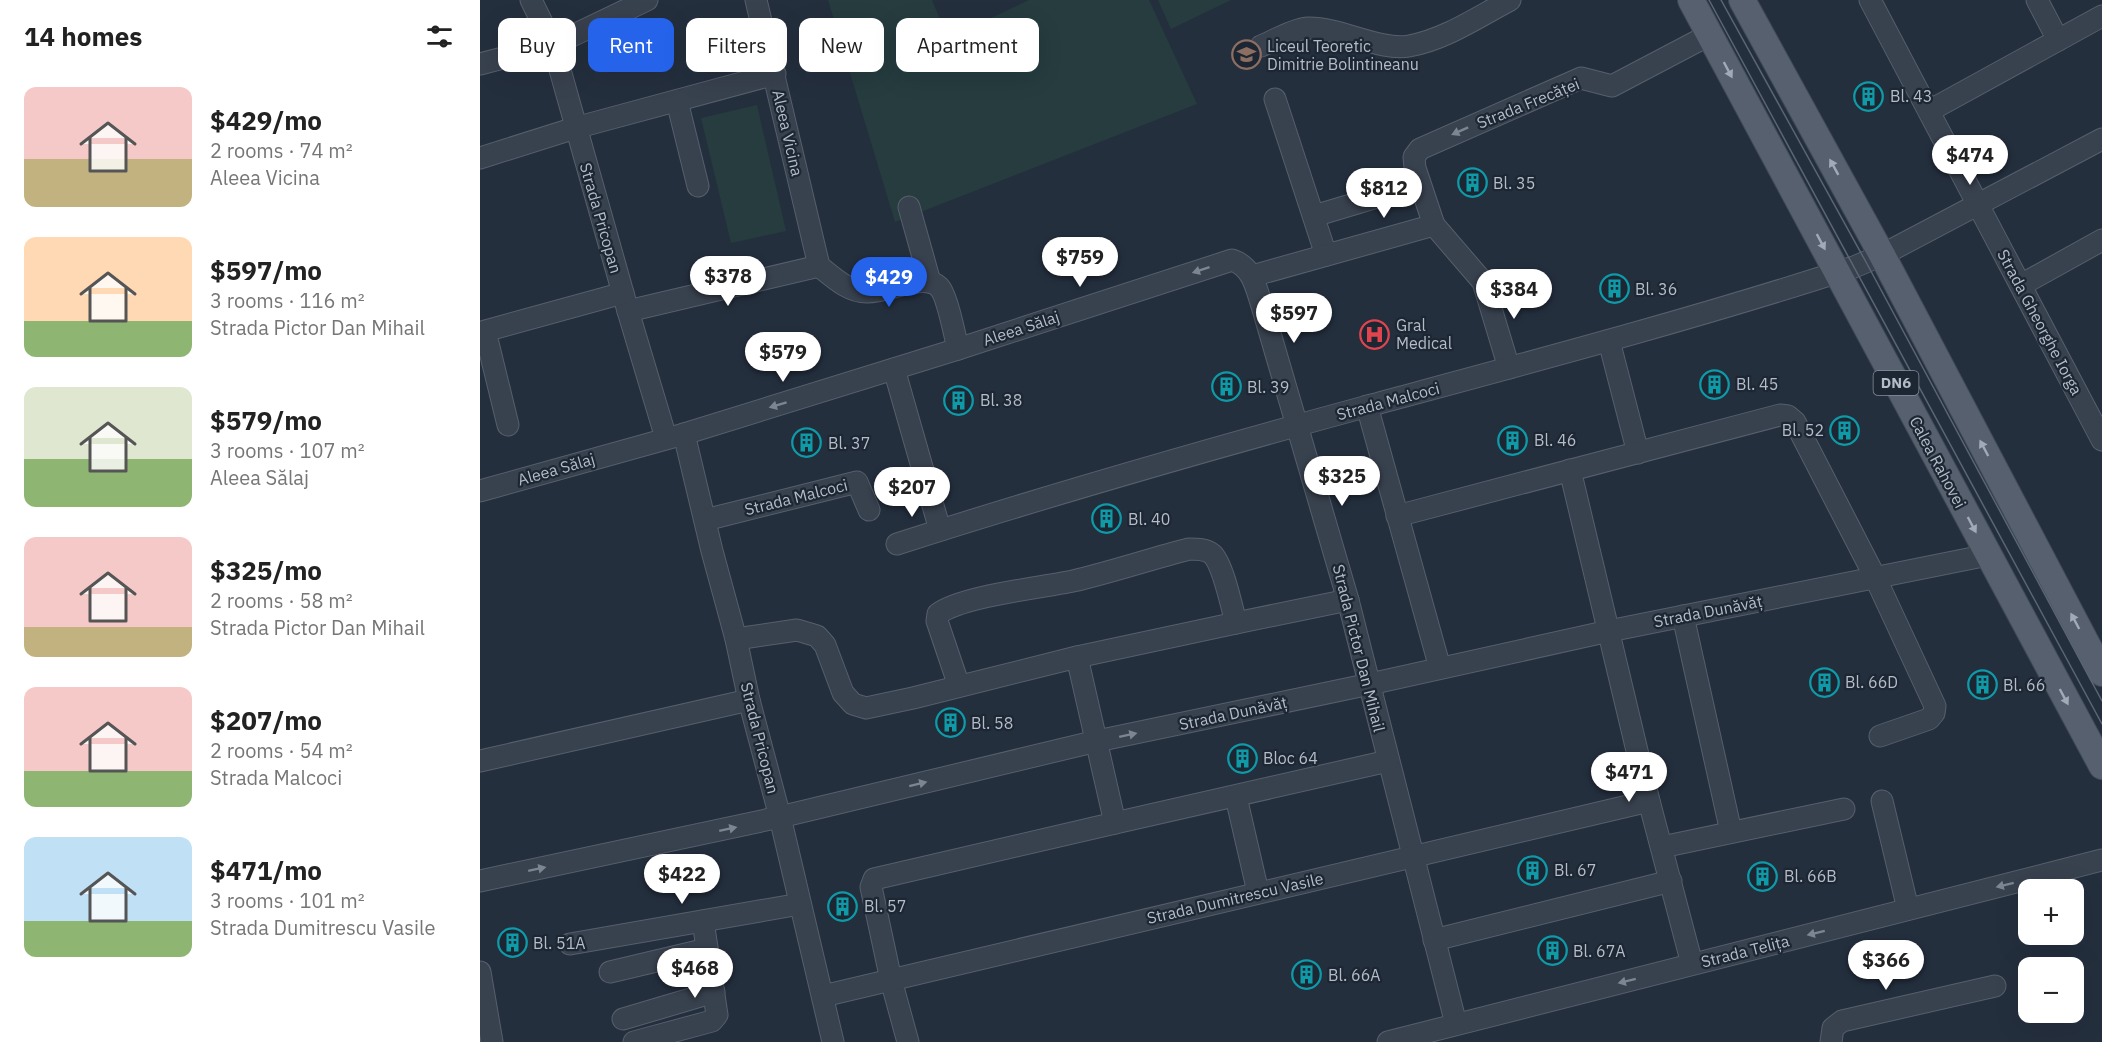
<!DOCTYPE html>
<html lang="en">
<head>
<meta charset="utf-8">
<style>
  body { margin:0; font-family:"IBM Plex Sans",sans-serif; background:#f6f6f6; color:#222; height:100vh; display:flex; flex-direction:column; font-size:22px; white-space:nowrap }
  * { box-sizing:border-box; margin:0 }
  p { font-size:20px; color:#767676 }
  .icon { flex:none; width:33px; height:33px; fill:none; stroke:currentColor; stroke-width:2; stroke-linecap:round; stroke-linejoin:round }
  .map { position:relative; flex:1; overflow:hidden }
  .details { display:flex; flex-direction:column; background:#fff; width:480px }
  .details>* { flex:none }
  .hud { position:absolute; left:18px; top:18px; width:570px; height:54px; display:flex; gap:12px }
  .buttons { position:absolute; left:1538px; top:879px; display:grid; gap:12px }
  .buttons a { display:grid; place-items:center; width:66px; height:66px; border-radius:12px; background:#fff; box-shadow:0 6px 24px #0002; font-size:30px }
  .price { position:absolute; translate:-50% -51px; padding:0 14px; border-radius:21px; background:#fff; color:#222; font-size:20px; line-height:39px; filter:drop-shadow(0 2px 3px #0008) }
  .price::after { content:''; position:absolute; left:50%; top:36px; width:18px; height:14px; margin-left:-9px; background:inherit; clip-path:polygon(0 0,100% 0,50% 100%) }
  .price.on { background:#2563eb; color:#fff }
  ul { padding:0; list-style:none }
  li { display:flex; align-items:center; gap:18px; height:150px; padding:0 24px }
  li span { display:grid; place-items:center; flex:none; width:168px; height:120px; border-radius:12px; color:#555 }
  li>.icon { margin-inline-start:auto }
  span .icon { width:72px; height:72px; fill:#fffc; stroke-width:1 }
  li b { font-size:26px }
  h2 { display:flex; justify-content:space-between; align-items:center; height:72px; padding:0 24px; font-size:26px }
  .chip { padding:0 21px; border-radius:12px; background:#fff; box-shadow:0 6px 24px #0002; font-size:21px; line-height:54px }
  .chip.on { background:#2563eb; color:#fff }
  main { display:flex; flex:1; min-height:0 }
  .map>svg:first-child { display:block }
  .green { fill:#263c3f }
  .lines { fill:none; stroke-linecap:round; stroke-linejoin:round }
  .minor-casing { stroke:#565f6c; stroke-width:23 }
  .major-casing { stroke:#414a57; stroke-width:28 }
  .minor { stroke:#38414e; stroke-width:21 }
  .major { stroke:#56606e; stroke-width:26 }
  .tram { stroke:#5a6575; stroke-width:1.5 }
  .oneway { fill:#a1aab7 }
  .oneway2 { fill:#7c8592 }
  .labels { text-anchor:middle; stroke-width:4.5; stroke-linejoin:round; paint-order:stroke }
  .shield { fill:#1d2633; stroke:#878f9c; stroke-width:1.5 }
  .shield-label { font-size:15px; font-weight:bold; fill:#b4bcc9 }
  .poi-label { font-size:16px; fill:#b4bcc9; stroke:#1d2633; text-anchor:start }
  .street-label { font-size:16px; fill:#b4bcc9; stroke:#1d2633 }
</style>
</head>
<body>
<main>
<section class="details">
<h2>14 homes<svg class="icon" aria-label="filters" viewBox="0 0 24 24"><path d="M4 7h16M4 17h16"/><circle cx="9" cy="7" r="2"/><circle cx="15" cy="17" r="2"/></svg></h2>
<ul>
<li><span style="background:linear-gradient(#f6c9c9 60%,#c2b280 0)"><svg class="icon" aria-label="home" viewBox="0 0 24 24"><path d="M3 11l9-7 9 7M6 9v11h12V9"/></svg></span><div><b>$429/mo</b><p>2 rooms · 74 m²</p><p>Aleea Vicina</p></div></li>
<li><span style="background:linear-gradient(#ffd9b3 70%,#8fb573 0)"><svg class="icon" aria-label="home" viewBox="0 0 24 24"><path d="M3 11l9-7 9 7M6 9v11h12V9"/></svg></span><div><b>$597/mo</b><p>3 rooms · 116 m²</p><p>Strada Pictor Dan Mihail</p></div></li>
<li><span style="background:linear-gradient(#dfe7d0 60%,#8fb573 0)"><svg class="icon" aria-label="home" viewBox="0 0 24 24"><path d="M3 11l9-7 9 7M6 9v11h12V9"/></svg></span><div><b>$579/mo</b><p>3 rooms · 107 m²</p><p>Aleea Sălaj</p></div></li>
<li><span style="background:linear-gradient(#f6c9c9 75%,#c2b280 0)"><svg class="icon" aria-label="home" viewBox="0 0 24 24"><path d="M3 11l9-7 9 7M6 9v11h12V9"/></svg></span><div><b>$325/mo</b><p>2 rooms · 58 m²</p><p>Strada Pictor Dan Mihail</p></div></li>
<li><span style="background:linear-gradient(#f6c9c9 70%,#8fb573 0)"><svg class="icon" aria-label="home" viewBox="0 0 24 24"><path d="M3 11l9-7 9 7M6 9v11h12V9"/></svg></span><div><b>$207/mo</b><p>2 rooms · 54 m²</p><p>Strada Malcoci</p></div></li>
<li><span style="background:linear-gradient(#bfe0f5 70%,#8fb573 0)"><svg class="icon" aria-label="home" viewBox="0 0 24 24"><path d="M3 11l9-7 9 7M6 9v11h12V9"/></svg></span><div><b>$471/mo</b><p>3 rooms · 101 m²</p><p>Strada Dumitrescu Vasile</p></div></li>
</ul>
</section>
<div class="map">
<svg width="1622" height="1042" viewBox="0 0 1622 1042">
  <rect width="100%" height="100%" fill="#242f3e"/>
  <g class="green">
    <path d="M 348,0 L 452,0 L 468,38 L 549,0 L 669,0 L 717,104 L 415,222 Z"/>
    <path d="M 678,0 L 751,0 L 691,29 Z"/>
    <path d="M 277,105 L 306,231 L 251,243 L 221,118 Z"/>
  </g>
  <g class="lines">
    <defs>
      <g id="minor">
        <path d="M 51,0 L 73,45 L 148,311 L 186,438"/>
        <path d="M 276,0 L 339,266 C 353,277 368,292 387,292 C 406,293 444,272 459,287 C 467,295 475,336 478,349"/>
        <path d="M 1390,0 L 1622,440"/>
        <path d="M 1557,0 L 1578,40"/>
        <path d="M 781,46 C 793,41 816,28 829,28 C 861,28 900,51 929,46 C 964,40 998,17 1030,0"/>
        <path d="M 0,64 L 73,45 L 167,0"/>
        <path d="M 795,99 L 846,255"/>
        <path d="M 197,101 L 218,186"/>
        <path d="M 1449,111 L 1622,16"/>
        <path d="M 0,158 L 95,128 L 295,74"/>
        <path d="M 429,207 L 450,282"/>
        <path d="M 834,216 L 894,198"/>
        <path d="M 954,225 L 935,168 L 934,157 L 940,149 L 1101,78 L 1132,86 L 1229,35"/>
        <path d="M 772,276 L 954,225 L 1003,282 L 1029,368"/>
        <path d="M 1541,285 L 1622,240"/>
        <path d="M 148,311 L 339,266"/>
        <path d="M 1129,341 L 1158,453"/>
        <path d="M 414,369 L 460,530"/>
        <path d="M 887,406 L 960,668"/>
        <path d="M 28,425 L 5,331 L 143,293"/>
        <path d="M 204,434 L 232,551 L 256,639 L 269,700 L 300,817 L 353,1042"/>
        <path d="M 1090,470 L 1169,801 L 1212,964"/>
        <path d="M 0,491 L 204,434 L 478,349 L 752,260 C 773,267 776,288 782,306 L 868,600 L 976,1024"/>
        <path d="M 917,516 L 1300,415 L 1308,416 L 1315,422 L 1395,577 L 1455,706 L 1454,713 L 1449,719 L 1400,736"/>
        <path d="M 225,520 L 377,482 L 389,510"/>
        <path d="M 417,544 C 573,494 730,449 888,406 C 1051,362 1214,319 1374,267 L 1402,255 L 1622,139"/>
        <path d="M 1203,616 L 1251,832"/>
        <path d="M 256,639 L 317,630 L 337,636 L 345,645 L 363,693 L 373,704 L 386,708 L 433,698 L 597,657 L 635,823 L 394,879 L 391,887 L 411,980 L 428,1042"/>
        <path d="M 597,657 L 756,623"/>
        <path d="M 479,686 L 457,621 L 458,614 C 482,596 560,588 593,581 C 632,572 670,559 709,549 C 717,549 726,549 732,554 C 743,564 752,608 756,623 L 868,600"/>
        <path d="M 0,761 L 269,700"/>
        <path d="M 756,797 L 778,892"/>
        <path d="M 1402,801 L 1428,909"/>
        <path d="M 635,823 L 908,761"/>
        <path d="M 1182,847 L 1364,809"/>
        <path d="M 0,881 L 300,817 L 617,741 L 890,684 L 1129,631 L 1508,555"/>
        <path d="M 954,940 L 1191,881"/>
        <path d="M 90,944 L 320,904"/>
        <path d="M 0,972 L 12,1042"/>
        <path d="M 130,972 L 227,949"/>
        <path d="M 343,996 L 1169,801"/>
        <path d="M 143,1019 L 234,992"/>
        <path d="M 154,1042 L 232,1021 L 237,1015 L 223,921"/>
        <path d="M 908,1042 L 1622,860"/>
        <path d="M 1351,1042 L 1353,1028 L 1362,1021 L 1515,986"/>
      </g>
      <g id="major">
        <path d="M 1211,0 L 1622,766"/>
        <path d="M 1262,0 L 1402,255 L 1622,673"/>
      </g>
    </defs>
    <use href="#minor" class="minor-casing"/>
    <use href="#major" class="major-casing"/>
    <use href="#minor" class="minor"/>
    <use href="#major" class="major"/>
    <g class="tram">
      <path d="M 1229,0 L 1622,724"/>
      <path d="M 1241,0 L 1386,262 L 1622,701"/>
    </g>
  </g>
  <defs><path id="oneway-solid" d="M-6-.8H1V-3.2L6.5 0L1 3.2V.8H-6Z" transform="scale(1.5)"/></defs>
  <g class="oneway">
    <use href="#oneway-solid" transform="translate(1248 70) rotate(62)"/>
    <use href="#oneway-solid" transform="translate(1354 167) rotate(-119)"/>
    <use href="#oneway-solid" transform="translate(1341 242) rotate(62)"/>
    <use href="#oneway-solid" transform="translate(1504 448) rotate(-118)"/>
    <use href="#oneway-solid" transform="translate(1492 525) rotate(62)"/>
    <use href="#oneway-solid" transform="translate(1595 621) rotate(-118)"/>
    <use href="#oneway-solid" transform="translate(1584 697) rotate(62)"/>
  </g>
  <g class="oneway2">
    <use href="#oneway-solid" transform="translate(980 131) rotate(156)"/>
    <use href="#oneway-solid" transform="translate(721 270) rotate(162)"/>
    <use href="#oneway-solid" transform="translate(298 405) rotate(163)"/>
    <use href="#oneway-solid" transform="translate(648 735) rotate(-12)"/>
    <use href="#oneway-solid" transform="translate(438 784) rotate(-14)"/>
    <use href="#oneway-solid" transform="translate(248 829) rotate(-12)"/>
    <use href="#oneway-solid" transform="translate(57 869) rotate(-12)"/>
    <use href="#oneway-solid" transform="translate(1525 885) rotate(166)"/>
    <use href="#oneway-solid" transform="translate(1336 933) rotate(166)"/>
    <use href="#oneway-solid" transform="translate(1147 981) rotate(166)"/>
  </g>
  <defs>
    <symbol id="school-ring" viewBox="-11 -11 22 22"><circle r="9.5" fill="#1d2633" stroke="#8d6e63" stroke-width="1.5"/><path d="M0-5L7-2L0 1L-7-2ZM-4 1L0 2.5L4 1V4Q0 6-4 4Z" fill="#8d6e63"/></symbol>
    <symbol id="building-ring" viewBox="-11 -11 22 22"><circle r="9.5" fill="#1d2633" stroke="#0f9aa8" stroke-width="1.5"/><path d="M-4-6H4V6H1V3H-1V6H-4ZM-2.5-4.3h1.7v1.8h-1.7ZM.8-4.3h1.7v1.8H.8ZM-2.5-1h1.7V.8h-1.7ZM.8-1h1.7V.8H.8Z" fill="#0f9aa8"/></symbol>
    <symbol id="hospital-ring" viewBox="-11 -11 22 22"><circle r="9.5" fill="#1d2633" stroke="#e0444e" stroke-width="1.5"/><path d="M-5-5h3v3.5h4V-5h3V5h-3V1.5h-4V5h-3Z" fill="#e0444e"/></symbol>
  </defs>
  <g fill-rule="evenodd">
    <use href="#school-ring" x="750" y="38" width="33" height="33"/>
    <use href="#building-ring" x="1372" y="80" width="33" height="33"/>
    <use href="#building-ring" x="976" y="166" width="33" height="33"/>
    <use href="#building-ring" x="1118" y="272" width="33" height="33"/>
    <use href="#hospital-ring" x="878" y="318" width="33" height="33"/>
    <use href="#building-ring" x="1218" y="368" width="33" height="33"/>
    <use href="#building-ring" x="730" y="370" width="33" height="33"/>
    <use href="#building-ring" x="462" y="384" width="33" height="33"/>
    <use href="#building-ring" x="1348" y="414" width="33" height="33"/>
    <use href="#building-ring" x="1016" y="424" width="33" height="33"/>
    <use href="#building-ring" x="310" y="426" width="33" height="33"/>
    <use href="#building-ring" x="610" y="502" width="33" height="33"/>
    <use href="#building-ring" x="1328" y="666" width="33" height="33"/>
    <use href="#building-ring" x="1486" y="668" width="33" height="33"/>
    <use href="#building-ring" x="454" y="706" width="33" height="33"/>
    <use href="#building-ring" x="746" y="742" width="33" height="33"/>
    <use href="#building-ring" x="1036" y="854" width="33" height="33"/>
    <use href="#building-ring" x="1266" y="860" width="33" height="33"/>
    <use href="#building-ring" x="346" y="890" width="33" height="33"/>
    <use href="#building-ring" x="16" y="926" width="33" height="33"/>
    <use href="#building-ring" x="1056" y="934" width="33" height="33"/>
    <use href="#building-ring" x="810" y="958" width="33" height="33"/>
  </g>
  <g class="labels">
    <rect class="shield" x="1393.5" y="371" width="45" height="24" rx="4.5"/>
    <g class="shield-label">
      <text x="1416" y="388">DN6</text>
    </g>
    <g class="poi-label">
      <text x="787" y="52">Liceul Teoretic<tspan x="787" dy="18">Dimitrie Bolintineanu</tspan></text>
      <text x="1410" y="102">Bl. 43</text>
      <text x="1013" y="189">Bl. 35</text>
      <text x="1155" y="295">Bl. 36</text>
      <text x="916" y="331">Gral<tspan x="916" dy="18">Medical</tspan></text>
      <text x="1256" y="390">Bl. 45</text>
      <text x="767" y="393">Bl. 39</text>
      <text x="500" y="406">Bl. 38</text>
      <text x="1344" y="436" text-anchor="end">Bl. 52</text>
      <text x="1054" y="446">Bl. 46</text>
      <text x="348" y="449">Bl. 37</text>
      <text x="648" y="525">Bl. 40</text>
      <text x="1365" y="688">Bl. 66D</text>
      <text x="1523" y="691">Bl. 66</text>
      <text x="491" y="729">Bl. 58</text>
      <text x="783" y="764">Bloc 64</text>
      <text x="1074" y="876">Bl. 67</text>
      <text x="1304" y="882">Bl. 66B</text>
      <text x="384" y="912">Bl. 57</text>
      <text x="53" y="949">Bl. 51A</text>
      <text x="1093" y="957">Bl. 67A</text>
      <text x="848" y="981">Bl. 66A</text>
    </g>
    <g class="street-label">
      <text transform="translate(1048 103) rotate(-22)" y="6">Strada Frecăței</text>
      <text transform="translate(308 133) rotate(77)" y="6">Aleea Vicina</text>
      <text transform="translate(121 218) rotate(74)" y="6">Strada Pricopan</text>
      <text transform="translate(1560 322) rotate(62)" y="6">Strada Gheorghe Iorga</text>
      <text transform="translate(541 328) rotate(-18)" y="6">Aleea Sălaj</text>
      <text transform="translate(908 401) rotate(-15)" y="6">Strada Malcoci</text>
      <text transform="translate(1458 462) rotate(62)" y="6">Calea Rahovei</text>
      <text transform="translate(76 469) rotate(-16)" y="6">Aleea Sălaj</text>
      <text transform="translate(316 497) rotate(-14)" y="6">Strada Malcoci</text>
      <text transform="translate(1228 611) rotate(-11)" y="6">Strada Dunăvăț</text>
      <text transform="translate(879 648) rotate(76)" y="6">Strada Pictor Dan Mihail</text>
      <text transform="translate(753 713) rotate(-12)" y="6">Strada Dunăvăț</text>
      <text transform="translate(280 738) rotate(76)" y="6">Strada Pricopan</text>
      <text transform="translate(755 898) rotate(-13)" y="6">Strada Dumitrescu Vasile</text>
      <text transform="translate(1265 951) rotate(-14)" y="6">Strada Telița</text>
    </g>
  </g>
</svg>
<div class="buttons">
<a>+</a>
<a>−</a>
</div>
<b class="price" style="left:1490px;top:186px">$474</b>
<b class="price" style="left:904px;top:219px">$812</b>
<b class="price" style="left:600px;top:288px">$759</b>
<b class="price" style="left:248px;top:307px">$378</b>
<b class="price on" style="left:409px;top:308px">$429</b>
<b class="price" style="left:1034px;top:320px">$384</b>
<b class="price" style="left:814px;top:344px">$597</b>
<b class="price" style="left:303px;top:383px">$579</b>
<b class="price" style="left:862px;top:507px">$325</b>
<b class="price" style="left:432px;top:518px">$207</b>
<b class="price" style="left:1149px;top:803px">$471</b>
<b class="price" style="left:202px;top:905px">$422</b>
<b class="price" style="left:1406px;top:991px">$366</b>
<b class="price" style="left:215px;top:999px">$468</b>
<div class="hud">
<a class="chip">Buy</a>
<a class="chip on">Rent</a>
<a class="chip">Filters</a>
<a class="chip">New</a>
<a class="chip">Apartment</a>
</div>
</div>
</main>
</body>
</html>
